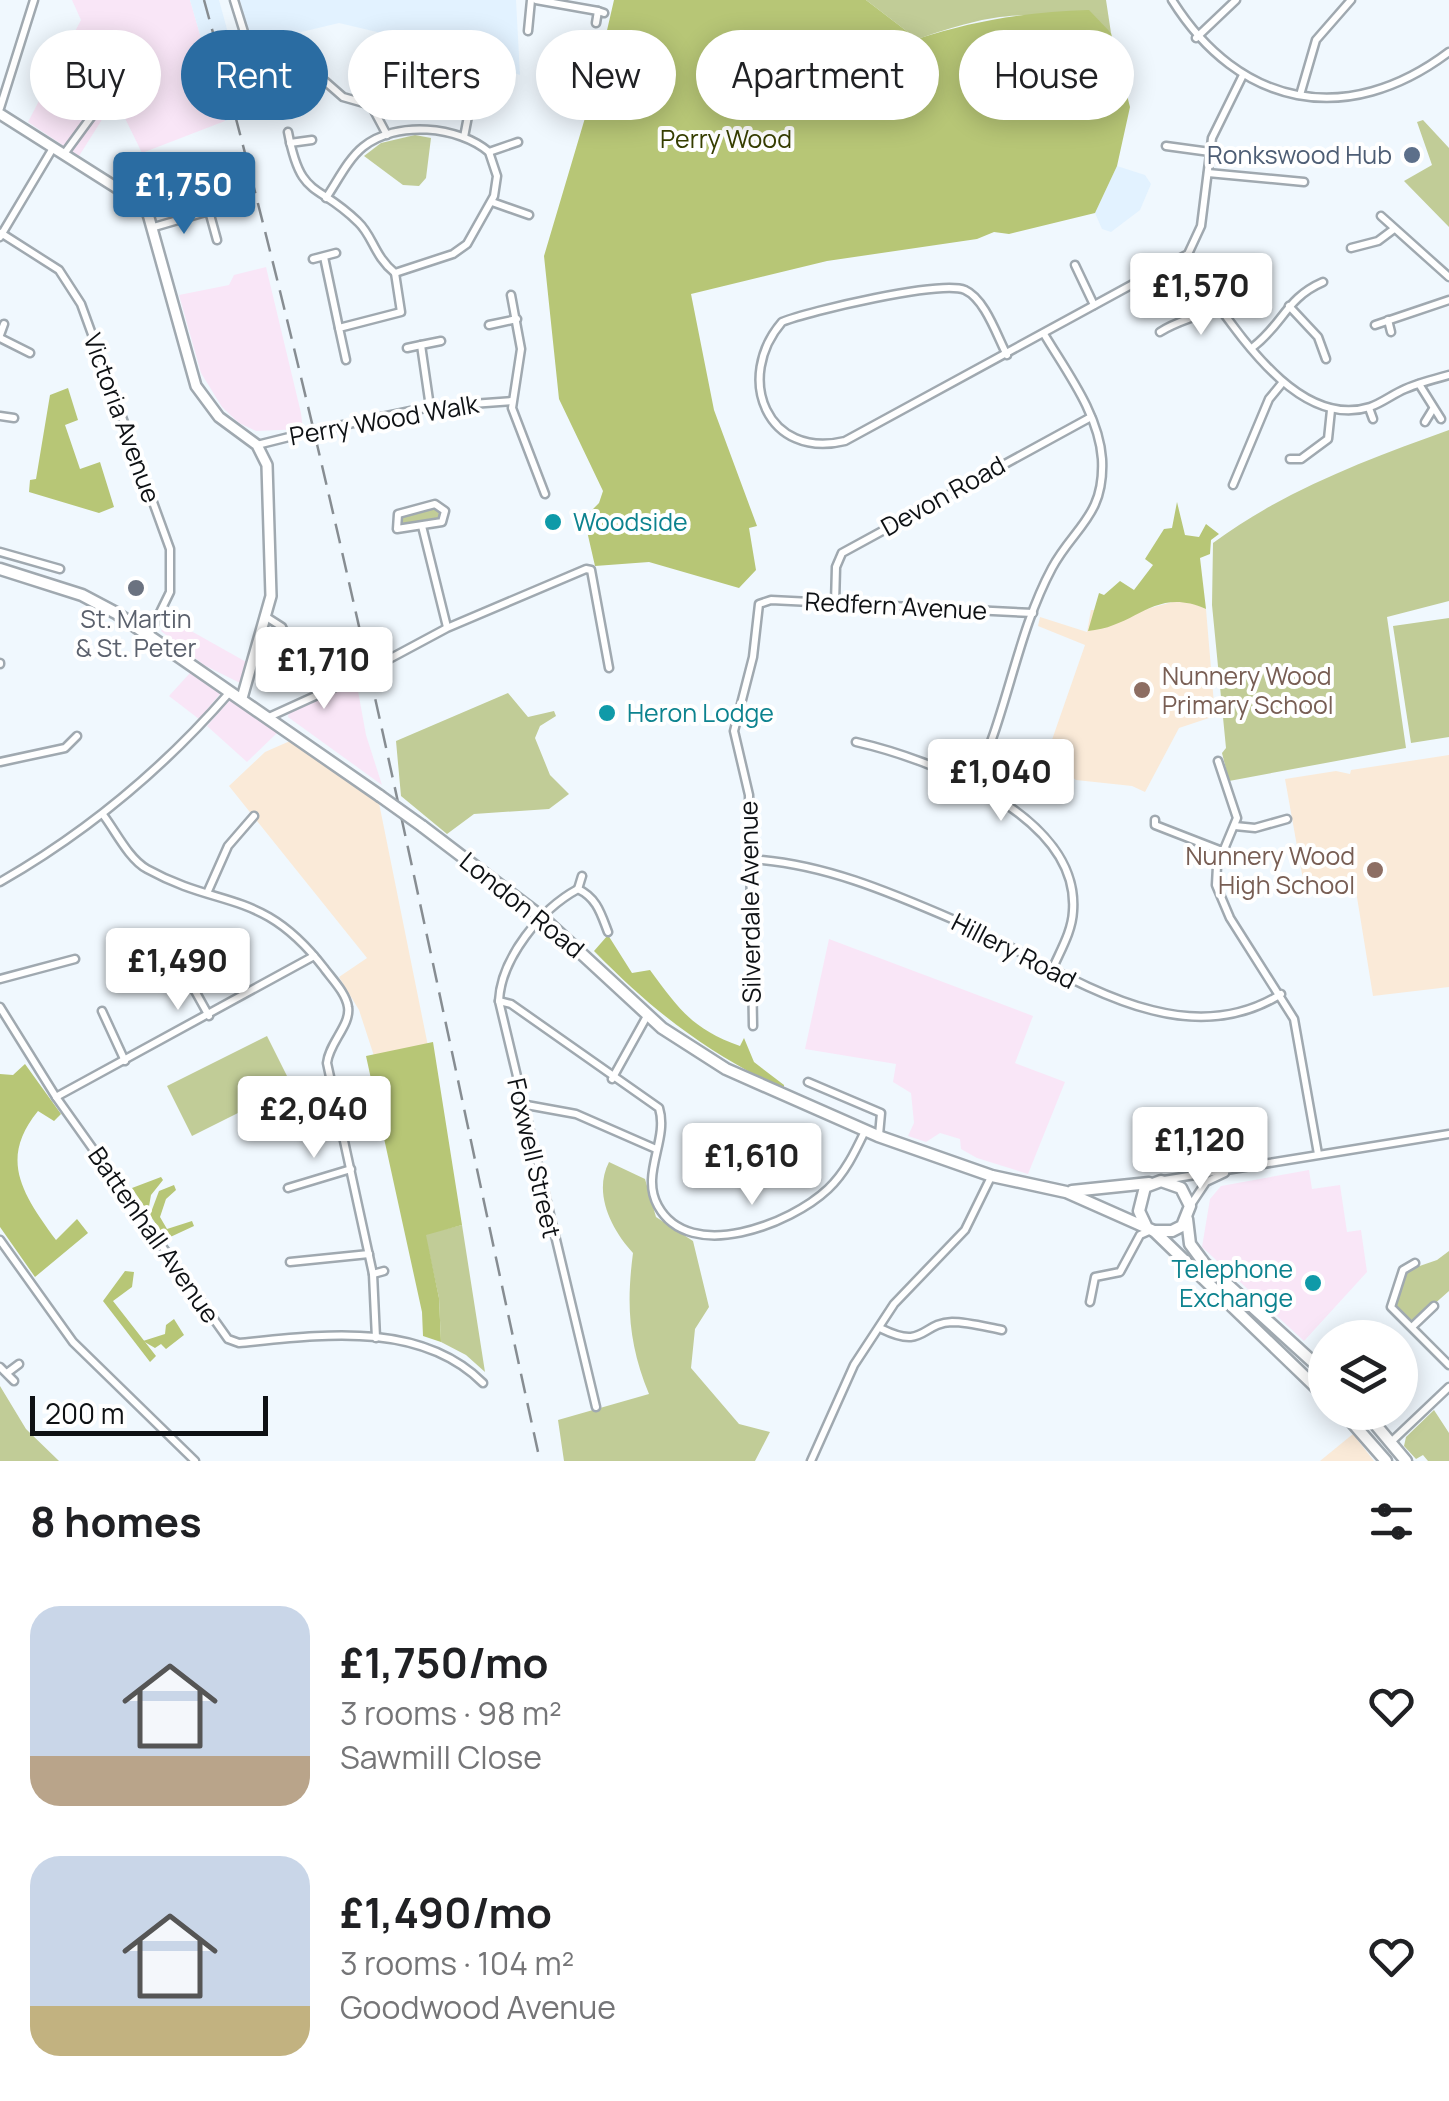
<!DOCTYPE html>
<html lang="en">
<head>
<meta charset="utf-8">
<style>
  body { margin:0; font-family:Manrope,sans-serif; background:#f6f6f6; color:#202124; height:100vh; display:flex; flex-direction:column; font-size:38px; white-space:nowrap }
  * { box-sizing:border-box; margin:0 }
  p { font-size:32px; color:#757577 }
  .icon { flex:none; width:55px; height:55px; fill:none; stroke:currentColor; stroke-width:2; stroke-linecap:round; stroke-linejoin:round }
  .map { position:relative; height:1461px; overflow:hidden }
  .panel { display:flex; flex-direction:column; background:#fff; flex:1 }
  .panel>* { flex:none }
  .guide { position:absolute; left:30px; top:30px; width:1390px; height:90px; display:flex; gap:20px }
  .fabs { position:absolute; left:1308px; top:1320px; display:grid; gap:20px }
  .fabs a { display:grid; place-items:center; width:110px; height:110px; border-radius:50%; background:#fff; box-shadow:0 5px 25px #0003; font-size:50px }
  .scale { position:absolute; left:30px; bottom:25px; width:238px; box-sizing:border-box; padding-left:10px; border:5px solid #0e1114; border-top:0; font-size:28px; line-height:35px; white-space:nowrap; color:#0e1114; -webkit-text-stroke:8px #fff; paint-order:stroke }
  .price { position:absolute; translate:-50% -85px; padding:0 22px; border-radius:10px; background:#fff; color:#222; font-size:32px; line-height:65px; filter:drop-shadow(0 2px 5px #0008) }
  .price::after { content:''; position:absolute; left:50%; top:60px; width:30px; height:22px; margin-left:-15px; background:inherit; clip-path:polygon(0 0,100% 0,50% 100%) }
  .price.current { background:#2a6ca2; color:#fff }
  ul { padding:0; list-style:none }
  li { display:flex; align-items:center; gap:30px; height:250px; padding:0 30px }
  li span { display:grid; place-items:center; flex:none; width:280px; height:200px; border-radius:30px; color:#555 }
  li>.icon { margin-inline-start:auto }
  span .icon { width:120px; height:120px; fill:#fffc; stroke-width:1 }
  li b { font-size:42px }
  h2 { display:flex; justify-content:space-between; align-items:center; height:120px; padding:0 30px; font-size:42px }
  .pill { padding:0 35px; border-radius:45px; background:#fff; box-shadow:0 5px 25px #0003; font-size:35px; line-height:90px }
  .pill.current { background:#2a6ca2; color:#fff }
  .map>svg:first-child { display:block }
  .commercial { fill:#f9e6f7 }
  .built { fill:#e2f2ff }
  .education { fill:#faead8 }
  .green { fill:#c1cc97 }
  .forest { fill:#b7c676 }
  .lines { fill:none; stroke-linecap:round; stroke-linejoin:round }
  .minor-casing { stroke:#a0a9b0; stroke-width:11 }
  .secondary-casing { stroke:#a0a9b0; stroke-width:14 }
  .primary-casing { stroke:#a0a9b0; stroke-width:15 }
  .minor { stroke:#fff; stroke-width:6 }
  .secondary { stroke:#fff; stroke-width:9 }
  .primary { stroke:#fff; stroke-width:10 }
  .rail { stroke:#878d92; stroke-width:2.5; stroke-dasharray:20 10; stroke-linecap:butt }
  .minor-bridge-casing { stroke:#a0a9b0; stroke-width:11; stroke-linecap:butt }
  .primary-bridge-casing { stroke:#a0a9b0; stroke-width:15; stroke-linecap:butt }
  .minor-bridge { stroke:#fff; stroke-width:6 }
  .primary-bridge { stroke:#fff; stroke-width:10 }
  .service-dot { fill:#5c6f8a; stroke:#fff; stroke-width:4 }
  .culture-dot { fill:#0f9aa8; stroke:#fff; stroke-width:4 }
  .worship-dot { fill:#6b7280; stroke:#fff; stroke-width:4 }
  .education-dot { fill:#8d6e63; stroke:#fff; stroke-width:4 }
  .labels { text-anchor:middle; stroke-width:8; stroke-linejoin:round; paint-order:stroke }
  .park-label { font-size:25px; fill:#363e00; stroke:#fff }
  .service-label { font-size:25px; fill:#4e5e75; stroke:#fff; text-anchor:end }
  .street-label { font-size:25px; fill:#0e1114; stroke:#fff }
  .culture-label { font-size:25px; fill:#0d838f; stroke:#fff; text-anchor:start }
  .worship-label { font-size:25px; fill:#5b616d; stroke:#fff }
  .education-label { font-size:25px; fill:#785e54; stroke:#fff; text-anchor:start }
</style>
</head>
<body>
<div class="map">
<svg width="1449" height="1461" viewBox="0 0 1449 1461">
  <rect width="100%" height="100%" fill="#f0f8fe"/>
  <g class="commercial">
    <path d="M 72,0 L 190,0 L 225,121 L 142,153 L 119,106 L 108,110 L 79,156 L 28,122 L 81,20 Z"/>
    <path d="M 266,267 L 301,413 L 303,429 L 256,431 L 239,423 L 222,407 L 201,373 L 179,295 L 229,285 L 234,275 Z"/>
    <path d="M 168,618 L 248,663 L 242,684 L 204,665 L 161,631 Z"/>
    <path d="M 190,673 L 220,694 L 199,719 L 169,696 Z"/>
    <path d="M 356,680 L 366,735 L 382,785 L 288,717 L 289,710 Z"/>
    <path d="M 230,700 L 279,731 L 247,762 L 207,726 Z"/>
    <path d="M 829,939 L 1033,1016 L 1015,1063 L 1065,1082 L 1028,1174 L 977,1158 L 961,1149 L 960,1139 L 940,1133 L 926,1142 L 908,1136 L 914,1123 L 911,1093 L 893,1082 L 896,1064 L 805,1049 Z"/>
    <path d="M 1309,1170 L 1312,1189 L 1340,1185 L 1347,1232 L 1361,1230 L 1367,1272 L 1304,1341 L 1202,1247 L 1210,1199 L 1221,1186 Z"/>
  </g>
  <g class="built">
    <path d="M 190,0 L 219,0 L 250,113 L 225,121 Z"/>
    <path d="M 240,0 L 516,0 L 520,75 L 436,46 L 339,23 L 264,41 L 250,38 Z"/>
    <path d="M 1117,166 L 1145,175 L 1151,184 L 1140,210 L 1111,232 L 1102,229 L 1095,213 Z"/>
  </g>
  <g class="education">
    <path d="M 1183,599 L 1206,609 L 1215,716 L 1179,728 L 1145,792 L 1132,786 L 1076,780 L 1046,757 L 1085,645 L 1038,626 L 1040,617 L 1087,632 L 1091,610 L 1143,610 Z"/>
    <path d="M 290,741 L 379,803 L 428,1046 L 374,1056 L 359,1010 L 339,977 L 367,958 L 229,786 L 265,752 Z"/>
    <path d="M 1449,755 L 1449,987 L 1373,996 L 1355,885 L 1305,891 L 1285,779 L 1336,771 L 1350,774 L 1351,770 Z"/>
    <path d="M 1353,1434 L 1374,1461 L 1320,1461 Z"/>
  </g>
  <g class="green">
    <path d="M 866,0 L 1106,0 L 1111,33 C 1097,21 1085,21 1067,18 C 1006,10 975,20 917,39 Z"/>
    <path d="M 1423,120 L 1449,148 L 1449,227 L 1404,181 L 1432,165 L 1417,122 Z"/>
    <path d="M 415,135 L 431,138 L 426,178 L 419,186 L 403,185 L 364,156 L 381,143 Z"/>
    <path d="M 1449,430 L 1449,601 L 1387,617 L 1406,748 L 1229,781 L 1222,753 L 1226,748 L 1212,605 L 1213,543 C 1283,491 1368,459 1449,430 Z"/>
    <path d="M 435,506 L 442,510 L 438,520 L 398,526 L 399,516 Z"/>
    <path d="M 1449,618 L 1449,737 L 1411,743 L 1393,626 Z"/>
    <path d="M 508,693 L 528,717 L 554,711 L 556,716 L 540,726 L 535,738 L 550,775 L 569,794 L 549,809 L 474,814 L 447,834 L 401,796 L 396,741 Z"/>
    <path d="M 267,1036 L 292,1086 L 192,1136 L 167,1086 Z"/>
    <path d="M 609,1162 L 645,1179 L 656,1217 L 693,1241 L 709,1307 L 695,1329 L 691,1368 L 739,1424 L 770,1432 L 755,1461 L 564,1461 L 558,1420 L 649,1394 C 629,1345 626,1306 633,1253 C 611,1229 593,1193 609,1162 Z"/>
    <path d="M 462,1225 L 485,1372 L 466,1355 L 441,1342 L 439,1298 L 425,1234 Z"/>
    <path d="M 1449,1251 L 1449,1291 L 1414,1322 L 1393,1306 L 1408,1270 L 1437,1260 Z"/>
    <path d="M 0,1386 L 26,1429 L 59,1461 L 0,1461 Z"/>
    <path d="M 1434,1410 L 1449,1433 L 1449,1461 L 1428,1461 L 1423,1455 L 1416,1459 L 1404,1446 L 1406,1437 Z"/>
  </g>
  <g class="forest">
    <path d="M 614,0 L 866,0 L 917,39 C 976,20 1028,12 1089,10 L 1111,33 L 1130,107 L 1117,166 L 1095,213 L 1009,234 L 994,232 L 977,239 L 827,261 L 691,294 L 714,410 L 757,526 L 749,528 L 756,570 L 739,588 L 649,562 L 595,566 L 584,518 L 599,503 L 603,491 L 559,399 L 544,256 L 593,91 Z"/>
    <path d="M 68,388 L 78,420 L 65,425 L 80,469 L 100,462 L 114,507 L 99,513 L 29,492 L 30,480 L 36,479 L 50,395 Z"/>
    <path d="M 1177,502 L 1185,535 L 1199,537 L 1206,524 L 1219,534 L 1211,540 L 1210,554 L 1200,558 L 1206,609 C 1154,586 1137,627 1088,631 L 1099,593 L 1104,595 L 1120,581 L 1134,590 L 1153,565 L 1145,559 L 1164,529 L 1172,528 Z"/>
    <path d="M 608,935 L 632,973 L 650,970 C 679,1009 692,1029 740,1046 L 744,1038 L 754,1062 L 784,1085 L 784,1090 C 704,1050 656,1014 594,951 Z"/>
    <path d="M 433,1042 L 462,1225 L 426,1235 L 439,1298 L 441,1342 L 423,1336 L 422,1312 L 366,1056 Z"/>
    <path d="M 25,1064 L 61,1114 L 54,1121 L 38,1111 C 0,1158 20,1191 56,1240 L 77,1219 L 88,1233 L 35,1277 L 0,1227 L 0,1074 L 13,1075 Z"/>
    <path d="M 161,1177 L 163,1180 L 151,1195 L 148,1212 L 132,1188 Z"/>
    <path d="M 174,1185 L 176,1190 L 166,1199 L 160,1217 L 167,1229 L 192,1221 L 194,1226 L 166,1239 L 150,1215 L 159,1191 Z"/>
    <path d="M 125,1271 L 134,1272 L 132,1287 L 113,1301 L 156,1356 L 150,1362 L 103,1301 Z"/>
    <path d="M 174,1319 L 184,1335 L 166,1349 L 161,1344 L 155,1348 L 143,1341 L 165,1334 L 166,1325 Z"/>
  </g>
  <g class="lines">
    <defs>
      <g id="minor">
        <path d="M 234,0 L 248,45 L 278,65 L 319,76 L 343,97 L 371,105 L 387,135"/>
        <path d="M 536,0 L 598,11"/>
        <path d="M 1172,0 C 1239,107 1347,129 1449,52"/>
        <path d="M 596,23 L 598,11 L 604,13"/>
        <path d="M 528,31 L 531,0"/>
        <path d="M 1196,38 L 1236,0"/>
        <path d="M 461,72 L 476,75"/>
        <path d="M 1300,95 L 1316,40 L 1351,0"/>
        <path d="M 0,108 L 34,0"/>
        <path d="M 288,132 C 301,200 316,181 358,222 C 373,236 374,256 395,273"/>
        <path d="M 464,137 L 476,75 L 492,78"/>
        <path d="M 290,143 L 312,140"/>
        <path d="M 1166,146 L 1210,152"/>
        <path d="M 489,152 L 518,142"/>
        <path d="M 64,154 L 97,109 L 140,84 L 137,59"/>
        <path d="M 198,171 L 209,211"/>
        <path d="M 1208,173 L 1304,182"/>
        <path d="M 326,198 C 337,182 348,159 363,147 C 396,120 459,126 489,152 L 497,176 L 494,196 L 467,244 L 453,254 L 395,273"/>
        <path d="M 492,202 L 529,215"/>
        <path d="M 1381,216 L 1449,277"/>
        <path d="M 154,227 L 209,211 L 217,240"/>
        <path d="M 1,233 L 59,270 L 81,304 L 170,549 L 170,592 L 149,635"/>
        <path d="M 0,237 L 53,148"/>
        <path d="M 1351,248 L 1378,241 L 1394,229"/>
        <path d="M 324,257 L 339,328"/>
        <path d="M 1183,258 C 1226,311 1290,432 1370,407 C 1382,403 1393,394 1405,389 C 1419,383 1434,379 1449,375"/>
        <path d="M 313,259 L 336,253"/>
        <path d="M 1075,265 L 1094,305"/>
        <path d="M 511,295 L 521,349 L 512,408 L 545,494"/>
        <path d="M 1289,306 L 1318,337 L 1326,359"/>
        <path d="M 1388,320 L 1391,332"/>
        <path d="M 489,325 L 517,319"/>
        <path d="M 1375,325 L 1449,300"/>
        <path d="M 1160,332 C 1180,319 1199,318 1220,304"/>
        <path d="M 0,335 L 4,324"/>
        <path d="M 0,338 L 30,353"/>
        <path d="M 1253,347 C 1284,323 1286,298 1323,282"/>
        <path d="M 407,348 L 421,345"/>
        <path d="M 1007,355 C 997,336 985,299 965,290 C 941,280 809,311 782,322 C 734,378 767,460 845,441 L 1188,254 L 1201,226 L 1212,138 L 1243,75"/>
        <path d="M 346,360 L 339,328 L 401,312 L 395,273"/>
        <path d="M 1419,384 L 1441,419"/>
        <path d="M 430,407 L 421,345 L 441,341"/>
        <path d="M 1369,408 L 1373,419"/>
        <path d="M 0,416 L 14,418"/>
        <path d="M 1425,422 L 1433,409"/>
        <path d="M 329,428 L 430,407 L 512,401"/>
        <path d="M 257,445 L 301,434"/>
        <path d="M 1290,459 L 1301,459 L 1328,439 L 1331,410"/>
        <path d="M 1233,485 L 1269,399 L 1283,382"/>
        <path d="M 435,504 L 445,511 L 442,522 L 397,529 L 398,514 Z"/>
        <path d="M 422,526 L 447,627"/>
        <path d="M 0,552 L 60,569"/>
        <path d="M 835,604 L 836,567 L 842,553 L 1091,417"/>
        <path d="M 268,618 L 282,627 L 297,662"/>
        <path d="M 0,663 L 0,664"/>
        <path d="M 378,665 L 447,628 L 586,569 L 591,570 L 609,668"/>
        <path d="M 269,717 L 357,677"/>
        <path d="M 856,742 C 931,759 1080,816 1073,911 C 1072,932 1060,951 1052,970"/>
        <path d="M 1218,761 L 1237,818 L 1217,866 L 1216,885 L 1230,918 L 1294,1019 L 1318,1154"/>
        <path d="M 0,762 L 65,748 L 77,736"/>
        <path d="M 973,785 C 1007,716 1016,635 1052,568 C 1074,527 1105,516 1102,459 C 1099,414 1066,371 1044,334"/>
        <path d="M 104,816 C 116,832 129,859 147,869 C 221,910 262,888 324,968 C 332,979 346,993 348,1007 C 351,1025 329,1043 327,1063 L 373,1274 L 376,1338"/>
        <path d="M 1155,820 L 1155,825 L 1222,851"/>
        <path d="M 1235,826 L 1255,828 L 1287,819"/>
        <path d="M 747,859 C 821,862 892,893 959,922 C 1055,963 1174,1061 1281,994"/>
        <path d="M 0,882 C 89,831 162,770 229,693"/>
        <path d="M 578,889 L 582,876"/>
        <path d="M 208,891 L 228,846 L 254,816"/>
        <path d="M 175,955 L 209,1016"/>
        <path d="M 0,979 L 75,959"/>
        <path d="M 499,1001 L 511,1004 L 659,1108 C 669,1140 640,1174 658,1206 C 690,1264 791,1224 828,1189 C 845,1173 855,1152 865,1131"/>
        <path d="M 0,1007 L 56,1097 L 228,1339 L 239,1343 C 320,1335 420,1320 483,1383"/>
        <path d="M 102,1011 L 125,1061"/>
        <path d="M 753,1026 L 749,795 L 734,731 L 753,657 L 759,604 L 771,600 L 1033,613"/>
        <path d="M 612,1079 L 647,1016"/>
        <path d="M 808,1082 L 881,1113 L 879,1135"/>
        <path d="M 56,1097 L 314,956"/>
        <path d="M 521,1104 L 576,1114 L 656,1149"/>
        <path d="M 1164,1180 L 1449,1134"/>
        <path d="M 288,1188 L 351,1169"/>
        <path d="M 1190,1206 L 1206,1182 L 1225,1173"/>
        <path d="M 0,1240 L 73,1342 L 195,1461"/>
        <path d="M 290,1262 L 369,1254"/>
        <path d="M 1415,1263 L 1403,1270 L 1391,1307 L 1449,1365"/>
        <path d="M 373,1274 L 384,1271"/>
        <path d="M 1090,1302 L 1095,1277 L 1120,1272 L 1140,1235 L 1149,1231"/>
        <path d="M 1413,1326 L 1434,1306"/>
        <path d="M 882,1329 C 925,1350 921,1323 952,1322 C 968,1322 986,1327 1002,1330"/>
        <path d="M 0,1367 L 14,1381"/>
        <path d="M 7,1373 L 19,1364"/>
        <path d="M 596,1407 L 499,1001 C 501,958 541,909 578,889 C 597,898 601,914 608,932"/>
        <path d="M 1391,1442 L 1449,1387"/>
        <path d="M 811,1461 L 854,1365 L 894,1304 L 965,1230 L 991,1177"/>
      </g>
      <path id="secondary" d="M 0,114 L 128,195 L 148,214 L 196,386 L 219,417 L 257,445 L 267,465 L 271,596 L 242,698"/>
      <g id="primary">
        <path d="M 0,569 L 82,595 L 116,613 L 380,796"/>
        <path d="M 422,826 L 543,918 L 662,1028 L 726,1069 L 878,1136 L 992,1176 L 1066,1192 L 1154,1231 L 1172,1231 L 1182,1226 L 1190,1206 L 1181,1188 L 1161,1181 L 1145,1187 L 1139,1211 L 1147,1228"/>
        <path d="M 1072,1191 L 1149,1183"/>
        <path d="M 1187,1219 L 1190,1244 L 1204,1263 L 1325,1373"/>
        <path d="M 1154,1231 L 1325,1396"/>
        <path d="M 1343,1412 L 1386,1461"/>
        <path d="M 1365,1412 L 1406,1461"/>
      </g>
    </defs>
    <use href="#minor" class="minor-casing"/>
    <use href="#secondary" class="secondary-casing"/>
    <use href="#primary" class="primary-casing"/>
    <use href="#minor" class="minor"/>
    <use href="#secondary" class="secondary"/>
    <use href="#primary" class="primary"/>
    <path class="rail" d="M 204,0 C 337,482 433,973 540,1461"/>
    <defs>
      <g id="minor-bridge">
        <path d="M 301,434 L 329,428"/>
        <path d="M 357,677 L 378,665"/>
      </g>
      <path id="primary-bridge" d="M 380,796 L 422,826"/>
    </defs>
    <use href="#minor-bridge" class="minor-bridge-casing"/>
    <use href="#primary-bridge" class="primary-bridge-casing"/>
    <use href="#minor-bridge" class="minor-bridge"/>
    <use href="#primary-bridge" class="primary-bridge"/>
  </g>
  <circle class="service-dot" cx="1412" cy="155" r="10"/>
  <g class="culture-dot">
    <circle cx="553" cy="522" r="10"/>
    <circle cx="607" cy="713" r="10"/>
    <circle cx="1313" cy="1283" r="10"/>
  </g>
  <circle class="worship-dot" cx="136" cy="588" r="10"/>
  <g class="education-dot">
    <circle cx="1142" cy="690" r="10"/>
    <circle cx="1375" cy="870" r="10"/>
  </g>
  <g class="labels">
    <g class="park-label">
      <text x="726" y="148">Perry Wood</text>
    </g>
    <g class="service-label">
      <text x="1392" y="164">Ronkswood Hub</text>
    </g>
    <g class="street-label">
      <text transform="translate(122 418) rotate(70)" y="9">Victoria Avenue</text>
      <text transform="translate(384 420) rotate(-10)" y="9">Perry Wood Walk</text>
      <text transform="translate(943 496) rotate(-29)" y="9">Devon Road</text>
      <text transform="translate(896 606) rotate(3)" y="9">Redfern Avenue</text>
      <text transform="translate(750 902) rotate(-91)" y="9">Silverdale Avenue</text>
      <text transform="translate(522 905) rotate(39)" y="9">London Road</text>
      <text transform="translate(1014 951) rotate(27)" y="9">Hillery Road</text>
      <text transform="translate(534 1158) rotate(77)" y="9">Foxwell Street</text>
      <text transform="translate(154 1235) rotate(55)" y="9">Battenhall Avenue</text>
    </g>
    <g class="culture-label">
      <text x="573" y="531">Woodside</text>
      <text x="627" y="722">Heron Lodge</text>
      <text x="1293" y="1278" text-anchor="end">Telephone<tspan x="1293" dy="29">Exchange</tspan></text>
    </g>
    <g class="worship-label">
      <text x="136" y="628">St. Martin<tspan x="136" dy="29">&amp; St. Peter</tspan></text>
    </g>
    <g class="education-label">
      <text x="1162" y="685">Nunnery Wood<tspan x="1162" dy="29">Primary School</tspan></text>
      <text x="1355" y="865" text-anchor="end">Nunnery Wood<tspan x="1355" dy="29">High School</tspan></text>
    </g>
  </g>
</svg>
<div class="fabs">
<a><svg class="icon" aria-label="layers" viewBox="0 0 24 24"><path d="M12 4l9 5-9 5-9-5zM3 14l9 5 9-5"/></svg></a>
</div>
<div class="scale">200 m</div>
<b class="price current" style="left:184px;top:237px">£1,750</b>
<b class="price" style="left:1201px;top:338px">£1,570</b>
<b class="price" style="left:324px;top:712px">£1,710</b>
<b class="price" style="left:1001px;top:824px">£1,040</b>
<b class="price" style="left:178px;top:1013px">£1,490</b>
<b class="price" style="left:314px;top:1161px">£2,040</b>
<b class="price" style="left:1200px;top:1192px">£1,120</b>
<b class="price" style="left:752px;top:1208px">£1,610</b>
<div class="guide">
<a class="pill">Buy</a>
<a class="pill current">Rent</a>
<a class="pill">Filters</a>
<a class="pill">New</a>
<a class="pill">Apartment</a>
<a class="pill">House</a>
</div>
</div>
<section class="panel">
<h2>8 homes<svg class="icon" aria-label="filters" viewBox="0 0 24 24"><path d="M4 7h16M4 17h16"/><circle cx="9" cy="7" r="2"/><circle cx="15" cy="17" r="2"/></svg></h2>
<ul>
<li><span style="background:linear-gradient(#c9d6e8 75%,#b9a48a 0)"><svg class="icon" aria-label="home" viewBox="0 0 24 24"><path d="M3 11l9-7 9 7M6 9v11h12V9"/></svg></span><div><b>£1,750/mo</b><p>3 rooms · 98 m²</p><p>Sawmill Close</p></div><svg class="icon" aria-label="heart" viewBox="0 0 24 24"><path d="M12 20l-8-8c-3-5 5-10 8-4 3-6 11-1 8 4z"/></svg></li>
<li><span style="background:linear-gradient(#c9d6e8 75%,#c2b280 0)"><svg class="icon" aria-label="home" viewBox="0 0 24 24"><path d="M3 11l9-7 9 7M6 9v11h12V9"/></svg></span><div><b>£1,490/mo</b><p>3 rooms · 104 m²</p><p>Goodwood Avenue</p></div><svg class="icon" aria-label="heart" viewBox="0 0 24 24"><path d="M12 20l-8-8c-3-5 5-10 8-4 3-6 11-1 8 4z"/></svg></li>
</ul>
</section>
</body>
</html>
